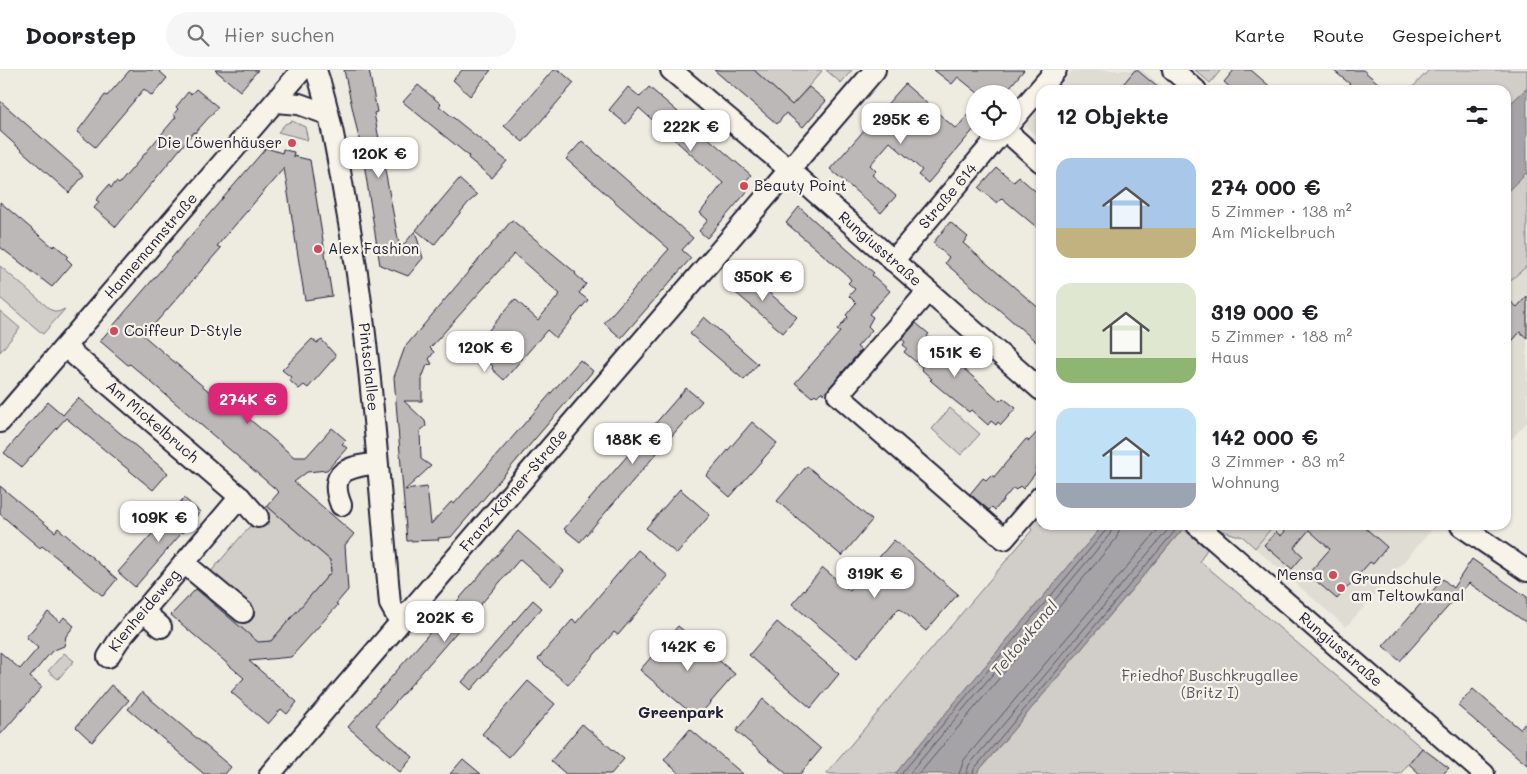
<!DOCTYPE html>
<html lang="de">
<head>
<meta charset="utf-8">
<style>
  body { margin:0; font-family:Mali,sans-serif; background:#f6f6f6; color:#202124; height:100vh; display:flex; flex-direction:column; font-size:19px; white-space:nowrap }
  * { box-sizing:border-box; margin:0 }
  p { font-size:16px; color:#757577 }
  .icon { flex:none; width:28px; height:28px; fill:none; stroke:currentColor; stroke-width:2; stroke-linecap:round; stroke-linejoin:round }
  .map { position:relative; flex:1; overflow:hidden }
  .sheet { position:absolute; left:1036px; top:15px; width:475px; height:445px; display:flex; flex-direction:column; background:#fff; border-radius:15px; box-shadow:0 1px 4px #0004 }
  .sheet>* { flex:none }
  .tools { position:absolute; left:966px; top:15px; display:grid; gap:10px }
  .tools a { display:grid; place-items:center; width:55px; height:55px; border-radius:50%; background:#fff; box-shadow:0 1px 4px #0004; font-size:25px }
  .price { position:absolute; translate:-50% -42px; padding:0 11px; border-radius:10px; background:#fff; color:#222; font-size:16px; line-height:32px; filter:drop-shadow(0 1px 2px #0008) }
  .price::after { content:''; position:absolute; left:50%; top:30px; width:15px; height:11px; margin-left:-8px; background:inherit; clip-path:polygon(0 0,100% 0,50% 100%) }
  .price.active { background:#db2777; color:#fff }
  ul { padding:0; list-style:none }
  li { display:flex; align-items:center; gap:15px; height:125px; padding:0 20px }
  li span { display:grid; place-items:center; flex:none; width:140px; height:100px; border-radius:15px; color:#555 }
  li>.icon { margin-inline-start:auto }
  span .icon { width:60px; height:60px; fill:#fffc; stroke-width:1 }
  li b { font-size:21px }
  h2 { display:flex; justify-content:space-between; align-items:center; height:60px; padding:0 20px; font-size:21px }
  header { display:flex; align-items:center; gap:30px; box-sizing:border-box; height:70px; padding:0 25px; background:#fff; border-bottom:1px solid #e0e0e0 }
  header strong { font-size:24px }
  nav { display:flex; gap:28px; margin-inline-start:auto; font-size:18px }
  .search { width:350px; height:45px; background:#f6f6f6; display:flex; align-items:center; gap:12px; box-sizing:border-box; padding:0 18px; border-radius:28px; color:#757577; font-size:19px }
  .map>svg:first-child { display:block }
  .built { fill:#dfdcd4 }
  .green { fill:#d1cdc9; stroke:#7a7882 }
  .water { fill:#a6a3a6; stroke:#716f7b }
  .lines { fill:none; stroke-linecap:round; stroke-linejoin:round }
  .shore { stroke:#575666; stroke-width:1 }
  .building { fill:#bbb8b7; stroke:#22223b }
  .minor-casing { stroke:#22223b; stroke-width:24 }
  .minor { stroke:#f7f3e8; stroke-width:20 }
  .poi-dot { fill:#d1495b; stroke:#f7f3e8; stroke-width:2 }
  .labels { text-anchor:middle; stroke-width:4.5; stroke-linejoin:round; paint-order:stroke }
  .poi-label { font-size:15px; fill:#22223b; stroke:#f7f3e8; text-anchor:start }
  .street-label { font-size:15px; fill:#22223b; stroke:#f7f3e8 }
  .park-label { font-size:15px; fill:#575566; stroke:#f7f3e8 }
  .water-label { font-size:16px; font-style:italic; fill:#504f60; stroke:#f7f3e8 }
  .neighbourhood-label { font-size:16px; font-weight:bold; fill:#22223b; stroke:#f7f3e8 }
</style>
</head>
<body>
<header>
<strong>Doorstep</strong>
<div class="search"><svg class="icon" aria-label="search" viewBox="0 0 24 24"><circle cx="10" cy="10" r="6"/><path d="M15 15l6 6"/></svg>Hier suchen</div>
<nav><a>Karte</a><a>Route</a><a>Gespeichert</a></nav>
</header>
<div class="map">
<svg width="1527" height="704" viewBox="0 0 1527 704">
  <rect width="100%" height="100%" fill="#eeebe1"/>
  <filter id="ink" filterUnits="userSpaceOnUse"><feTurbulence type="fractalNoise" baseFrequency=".02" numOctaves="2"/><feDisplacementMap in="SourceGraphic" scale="10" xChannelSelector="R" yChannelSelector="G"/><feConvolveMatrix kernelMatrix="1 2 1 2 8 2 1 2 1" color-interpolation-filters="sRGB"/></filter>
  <g filter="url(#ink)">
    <g class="built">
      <path d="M 1073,0 L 1142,0 L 1166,20 L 1056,20 Z"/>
      <path d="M 1041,37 L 1041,70 L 1025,56 Z"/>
      <path d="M 1527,196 L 1527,352 L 1506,375 L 1506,214 Z"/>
      <path d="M 1274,455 L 1436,455 L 1346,557 L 1255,478 Z"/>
    </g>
    <g class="green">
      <path d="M 754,0 L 820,0 L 822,1 L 792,35 Z"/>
      <path d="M 826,0 L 852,0 L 841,13 Z"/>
      <path d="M 1195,0 L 1221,0 L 1210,13 Z"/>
      <path d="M 1429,0 L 1527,0 L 1527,18 L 1506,38 L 1506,20 L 1410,20 Z"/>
      <path d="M 292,51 L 305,57 L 308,70 L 278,62 L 285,54 Z"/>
      <path d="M 1527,102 L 1527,196 L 1506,214 L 1506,123 Z"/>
      <path d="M 0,196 L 51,240 L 58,242 L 65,239 L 43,264 L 0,228 Z"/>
      <path d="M 0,241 L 20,258 L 0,282 Z"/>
      <path d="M 950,338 L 980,364 L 961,385 L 932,359 Z"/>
      <path d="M 267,436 L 330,490 L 331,502 L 271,571 L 258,573 L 196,519 Z"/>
      <path d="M 1041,442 L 1041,455 L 1103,455 L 895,704 L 826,704 L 1032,460 L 1029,456 Z"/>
      <path d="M 1215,455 L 1274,455 L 1255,478 L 1243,467 L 1222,461 Z"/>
      <path d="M 1183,459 L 1207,479 L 1200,491 L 1422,678 L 1400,704 L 976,704 Z"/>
      <path d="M 64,583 L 74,591 L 58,609 L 48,601 Z"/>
    </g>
    <g class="water">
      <path d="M 1527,18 L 1527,102 L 1506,123 L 1506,38 Z"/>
      <path d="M 1103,455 L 1186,455 L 976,704 L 895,704 Z"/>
    </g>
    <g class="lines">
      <g class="shore">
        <path d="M 901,704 L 1106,460 L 1107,455"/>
        <path d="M 909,704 L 1110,464 L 1113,455"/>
        <path d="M 919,704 L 1116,469 L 1121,455"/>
        <path d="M 959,704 L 964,690 L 1162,455"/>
        <path d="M 966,704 L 969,695 L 1172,455"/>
        <path d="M 973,704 L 974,699 L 1180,455"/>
      </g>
    </g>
    <g class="building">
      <path d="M 130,0 L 158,0 L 167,8 L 152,26 L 144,19 L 95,77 L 77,62 L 105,25 L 107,26 Z"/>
      <path d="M 215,0 L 258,0 L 240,21 Z"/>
      <path d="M 344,0 L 369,0 L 377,42 L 374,43 L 400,179 L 415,161 L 423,188 L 408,206 L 380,195 L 363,87 Z"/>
      <path d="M 462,0 L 491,0 L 470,26 L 453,10 Z"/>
      <path d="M 553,0 L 559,0 L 574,13 L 523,72 L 504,56 Z"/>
      <path d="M 714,0 L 754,0 L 792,35 L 809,17 L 826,31 L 803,57 L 786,43 L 777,54 Z"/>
      <path d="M 934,0 L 1024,0 L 1004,24 L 979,24 L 958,7 L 952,14 Z"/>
      <path d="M 1135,0 L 1137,0 L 1161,20 L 1118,20 Z"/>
      <path d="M 1234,0 L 1251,0 L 1274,20 L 1233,20 L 1224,12 Z"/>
      <path d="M 1333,0 L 1363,0 L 1386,20 L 1345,20 L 1350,14 Z"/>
      <path d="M 905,14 L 956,59 L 975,36 L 975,58 L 928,113 L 918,105 L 922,100 L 890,72 L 870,95 L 876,101 L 872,105 L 896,126 L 881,143 L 830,99 Z"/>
      <path d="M 418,15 L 441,34 L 439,36 L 507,91 L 492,108 L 468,88 L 469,86 L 403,32 Z"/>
      <path d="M 628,17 L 640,27 L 649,17 L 751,105 L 745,112 L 751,117 L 707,168 L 699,161 L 708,150 L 700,143 L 723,113 L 639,38 L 626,54 L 609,40 Z"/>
      <path d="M 196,19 L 218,37 L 195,63 L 194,62 L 116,157 L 94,138 L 99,132 L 96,130 L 109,115 L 111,118 L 116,112 L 119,114 L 176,47 L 173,45 L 178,39 L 176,37 L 188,22 L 191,24 Z"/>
      <path d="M 0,31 L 84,105 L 69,123 L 0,61 Z"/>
      <path d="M 582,71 L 693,168 L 682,180 L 691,188 L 621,268 L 604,253 L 669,179 L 566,89 Z"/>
      <path d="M 266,78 L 282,83 L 283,79 L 289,81 L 294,82 L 293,86 L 310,90 L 332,226 L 305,230 L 284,98 L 217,176 L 221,178 L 144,266 L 212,324 L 215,320 L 294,387 L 306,387 L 332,358 L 346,370 L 342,374 L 347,378 L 327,400 L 307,402 L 294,412 L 354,464 L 345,475 L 348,520 L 336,534 L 338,535 L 291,587 L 249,591 L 297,632 L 287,644 L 281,639 L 268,654 L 231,622 L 244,608 L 171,545 L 196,519 L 258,572 L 271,571 L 331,502 L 330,490 L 267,436 L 279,422 L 130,294 L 128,295 L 100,271 Z"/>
      <path d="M 997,98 L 1014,112 L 1018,106 L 1041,126 L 1041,161 L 1002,128 L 997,133 L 979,118 Z"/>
      <path d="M 459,109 L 477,125 L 468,133 L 434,175 L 416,160 Z"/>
      <path d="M 0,132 L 53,177 L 55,175 L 68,186 L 66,188 L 72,194 L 52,217 L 0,177 Z"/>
      <path d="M 799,137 L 874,203 L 872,205 L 890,221 L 869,244 L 873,247 L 868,256 L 872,260 L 857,277 L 861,280 L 824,324 L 821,322 L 817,326 L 815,324 L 812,327 L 795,313 L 840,262 L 837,260 L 848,247 L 846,245 L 856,233 L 849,226 L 855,219 L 848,213 L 851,210 L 848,206 L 786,153 Z"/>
      <path d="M 512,150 L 576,203 L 575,204 L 586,214 L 579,223 L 588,230 L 556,268 L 547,260 L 504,310 L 492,299 L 493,296 L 473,279 L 515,229 L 538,250 L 560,224 L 514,184 L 430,278 L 434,282 L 429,289 L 432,294 L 427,295 L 422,308 L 422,331 L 404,331 L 425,351 L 426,356 L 420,361 L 421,389 L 431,396 L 405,420 L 427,417 L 431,454 L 451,432 L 454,434 L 580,290 L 593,301 L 451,467 L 438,468 L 439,470 L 407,471 L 394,307 L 405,277 Z"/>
      <path d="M 950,152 L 968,167 L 963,173 L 1041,240 L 1041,276 L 945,193 L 949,187 L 933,173 Z"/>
      <path d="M 743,200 L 797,247 L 783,263 L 729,217 Z"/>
      <path d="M 1527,226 L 1527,268 L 1520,262 L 1506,278 L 1506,228 L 1517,237 Z"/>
      <path d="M 704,247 L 758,294 L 744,310 L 690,264 Z"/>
      <path d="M 916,253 L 929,264 L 927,266 L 1000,331 L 1003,328 L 1016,338 L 1001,355 L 998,352 L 996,355 L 991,351 L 988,355 L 971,340 L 969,342 L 956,332 L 930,310 L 932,309 L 921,299 L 922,297 L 904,282 L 907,278 L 903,275 L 905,272 L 902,269 Z"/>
      <path d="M 312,269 L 317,273 L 322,270 L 336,286 L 308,318 L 304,315 L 299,319 L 289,310 L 291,307 L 282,300 Z"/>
      <path d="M 686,318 L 702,331 L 580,472 L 564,459 Z"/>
      <path d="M 78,328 L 168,403 L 153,420 L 66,348 L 22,397 L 4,383 L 48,332 L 63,345 Z"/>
      <path d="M 752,352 L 777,373 L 730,427 L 706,406 Z"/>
      <path d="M 1041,358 L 1041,391 L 1035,399 L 1037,401 L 1023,419 L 1020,416 L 1016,420 L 1013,418 L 995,440 L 992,437 L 989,440 L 970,424 L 983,408 L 986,410 L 991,405 L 994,407 L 1026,369 L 1029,371 Z"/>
      <path d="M 807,396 L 872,450 L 842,486 L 777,431 Z"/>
      <path d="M 0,416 L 55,462 L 58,458 L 117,509 L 103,526 L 60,490 L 42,476 L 40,478 L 0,444 Z"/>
      <path d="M 680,419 L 710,445 L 677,484 L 646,458 Z"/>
      <path d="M 184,428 L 200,442 L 135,517 L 118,502 Z"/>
      <path d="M 1290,455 L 1362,455 L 1387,477 L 1373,494 L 1370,492 L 1337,529 L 1308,504 L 1330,479 L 1309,460 L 1294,478 L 1303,486 L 1292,499 L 1264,475 L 1276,462 L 1281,466 Z"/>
      <path d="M 518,461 L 564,501 L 551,516 L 520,489 L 376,655 L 413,687 L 400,702 L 348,657 Z"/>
      <path d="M 894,470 L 958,524 L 926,561 L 899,538 L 857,588 L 792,534 L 823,498 L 850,521 Z"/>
      <path d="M 638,480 L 668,506 L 618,565 L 614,562 L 568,615 L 538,589 L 573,549 L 576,553 Z"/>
      <path d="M 1472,489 L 1527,527 L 1527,553 L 1469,513 L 1400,591 L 1383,576 L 1443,509 L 1453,518 Z"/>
      <path d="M 533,530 L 542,538 L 471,620 L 462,612 Z"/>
      <path d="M 48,542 L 60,552 L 64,547 L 74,556 L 66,566 L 64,576 L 52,581 L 30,607 L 42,617 L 0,665 L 0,582 L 20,599 L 38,578 L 26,567 Z"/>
      <path d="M 777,552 L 839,604 L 811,638 L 749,585 Z"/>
      <path d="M 678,556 L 735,604 L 697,648 L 640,600 Z"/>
      <path d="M 528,611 L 555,634 L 509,687 L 482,664 Z"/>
      <path d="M 111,615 L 129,630 L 92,672 L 76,657 Z"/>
      <path d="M 1473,619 L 1520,659 L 1527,651 L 1527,695 L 1458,636 Z"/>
      <path d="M 142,622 L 231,697 L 225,704 L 204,704 L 128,639 Z"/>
      <path d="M 763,629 L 821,679 L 800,704 L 787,704 L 736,661 Z"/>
      <path d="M 582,654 L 624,689 L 611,704 L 566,704 L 551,691 Z"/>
      <path d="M 690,659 L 743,704 L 680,704 L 664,690 Z"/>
      <path d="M 1422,678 L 1449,698 L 1443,704 L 1420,704 L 1409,694 Z"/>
      <path d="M 463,689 L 481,704 L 450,704 Z"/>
    </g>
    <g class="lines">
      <defs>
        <g id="minor">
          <path id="s1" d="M 316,0 C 331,44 338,90 346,136 C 370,267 378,401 390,534 L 400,552"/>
          <path id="s2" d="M 671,0 L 791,101 L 1041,320"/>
          <path d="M 1173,0 L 1196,20"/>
          <path d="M 276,32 L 299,34 L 327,44"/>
          <path d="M 1012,51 L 1056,0"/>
          <path d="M 1006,61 L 1041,92"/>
          <path id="s3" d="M 893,191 L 1003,61"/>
          <path d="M 928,221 L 838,325 L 1004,469 L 1041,426"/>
          <path id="s4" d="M 65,277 L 240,427 L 258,447"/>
          <path id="s5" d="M 0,352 L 302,0"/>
          <path d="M 341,435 C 327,400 349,397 377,393"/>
          <path id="s6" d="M 1197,455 L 1484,704"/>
          <path d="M 1461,456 L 1527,501"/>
          <path d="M 184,493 L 243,542"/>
          <path d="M 143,541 L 161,557"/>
          <path id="s7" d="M 108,587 L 119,570 L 240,427"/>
          <path id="s8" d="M 270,704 L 875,0"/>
        </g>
      </defs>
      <use href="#minor" class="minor-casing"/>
      <use href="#minor" class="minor"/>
    </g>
  </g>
  <g class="poi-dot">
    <circle cx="292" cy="73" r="5"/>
    <circle cx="744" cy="116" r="5"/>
    <circle cx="318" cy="179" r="5"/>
    <circle cx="114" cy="261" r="5"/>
    <circle cx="1333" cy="505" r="5"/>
    <circle cx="1341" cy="518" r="5"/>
  </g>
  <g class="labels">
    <g class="poi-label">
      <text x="282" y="78" text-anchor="end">Die Löwenhäuser</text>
      <text x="754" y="121">Beauty Point</text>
      <text x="328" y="184">Alex Fashion</text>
      <text x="124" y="266">Coiffeur D-Style</text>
      <text x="1323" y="510" text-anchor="end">Mensa</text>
      <text x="1351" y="514">Grundschule<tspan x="1351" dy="17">am Teltowkanal</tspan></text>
    </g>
    <g class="street-label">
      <text dy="5" stroke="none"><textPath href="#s3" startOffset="85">Straße 614</textPath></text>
      <text dy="5" stroke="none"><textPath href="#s5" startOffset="232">Hannemannstraße</textPath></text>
      <text dy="5" stroke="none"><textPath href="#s2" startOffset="275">Rungiusstraße</textPath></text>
      <text dy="5" stroke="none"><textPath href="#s1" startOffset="302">Pintschallee</textPath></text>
      <text dy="5" stroke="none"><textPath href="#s4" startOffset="115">Am Mickelbruch</textPath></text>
      <text dy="5" stroke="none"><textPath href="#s8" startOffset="374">Franz-Körner-Straße</textPath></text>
      <text dy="5" stroke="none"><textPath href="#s7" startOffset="59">Kienheideweg</textPath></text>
      <text dy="5" stroke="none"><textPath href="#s6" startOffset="190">Rungiusstraße</textPath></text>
    </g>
    <g class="park-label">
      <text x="1210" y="611">Friedhof Buschkrugallee<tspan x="1210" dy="17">(Britz I)</tspan></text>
    </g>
    <g class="water-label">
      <text transform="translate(1024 568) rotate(-50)" y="6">Teltowkanal</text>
    </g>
    <g class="neighbourhood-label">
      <text x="681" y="648">Greenpark</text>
    </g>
  </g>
</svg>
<div class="tools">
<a><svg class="icon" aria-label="locate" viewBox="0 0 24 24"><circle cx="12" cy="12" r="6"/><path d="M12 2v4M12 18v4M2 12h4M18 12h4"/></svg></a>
</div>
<b class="price" style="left:901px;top:75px">295K €</b>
<b class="price" style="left:691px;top:82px">222K €</b>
<b class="price" style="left:379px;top:109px">120K €</b>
<b class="price" style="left:763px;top:232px">350K €</b>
<b class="price" style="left:485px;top:303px">120K €</b>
<b class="price" style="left:955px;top:308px">151K €</b>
<b class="price active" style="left:248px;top:355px">274K €</b>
<b class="price" style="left:633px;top:395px">188K €</b>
<b class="price" style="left:159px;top:473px">109K €</b>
<b class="price" style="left:875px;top:529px">319K €</b>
<b class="price" style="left:445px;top:573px">202K €</b>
<b class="price" style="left:688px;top:602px">142K €</b>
<section class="sheet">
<h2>12 Objekte<svg class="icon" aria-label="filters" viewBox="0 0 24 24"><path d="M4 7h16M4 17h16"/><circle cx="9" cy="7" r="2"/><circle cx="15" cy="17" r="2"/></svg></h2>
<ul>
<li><span style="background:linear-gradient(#a9c7e8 70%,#c2b280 0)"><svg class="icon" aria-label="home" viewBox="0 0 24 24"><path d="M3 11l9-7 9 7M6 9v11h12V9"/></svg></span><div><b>274 000 €</b><p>5 Zimmer · 138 m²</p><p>Am Mickelbruch</p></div></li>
<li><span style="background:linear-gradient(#dfe7d0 75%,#8fb573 0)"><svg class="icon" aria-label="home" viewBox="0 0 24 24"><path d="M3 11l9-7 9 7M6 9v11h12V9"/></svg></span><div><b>319 000 €</b><p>5 Zimmer · 188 m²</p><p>Haus</p></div></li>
<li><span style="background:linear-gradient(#bfe0f5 75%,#9aa5b1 0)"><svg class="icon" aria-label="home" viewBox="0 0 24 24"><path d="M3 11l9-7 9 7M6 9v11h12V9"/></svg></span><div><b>142 000 €</b><p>3 Zimmer · 83 m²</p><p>Wohnung</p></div></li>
</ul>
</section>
</div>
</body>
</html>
